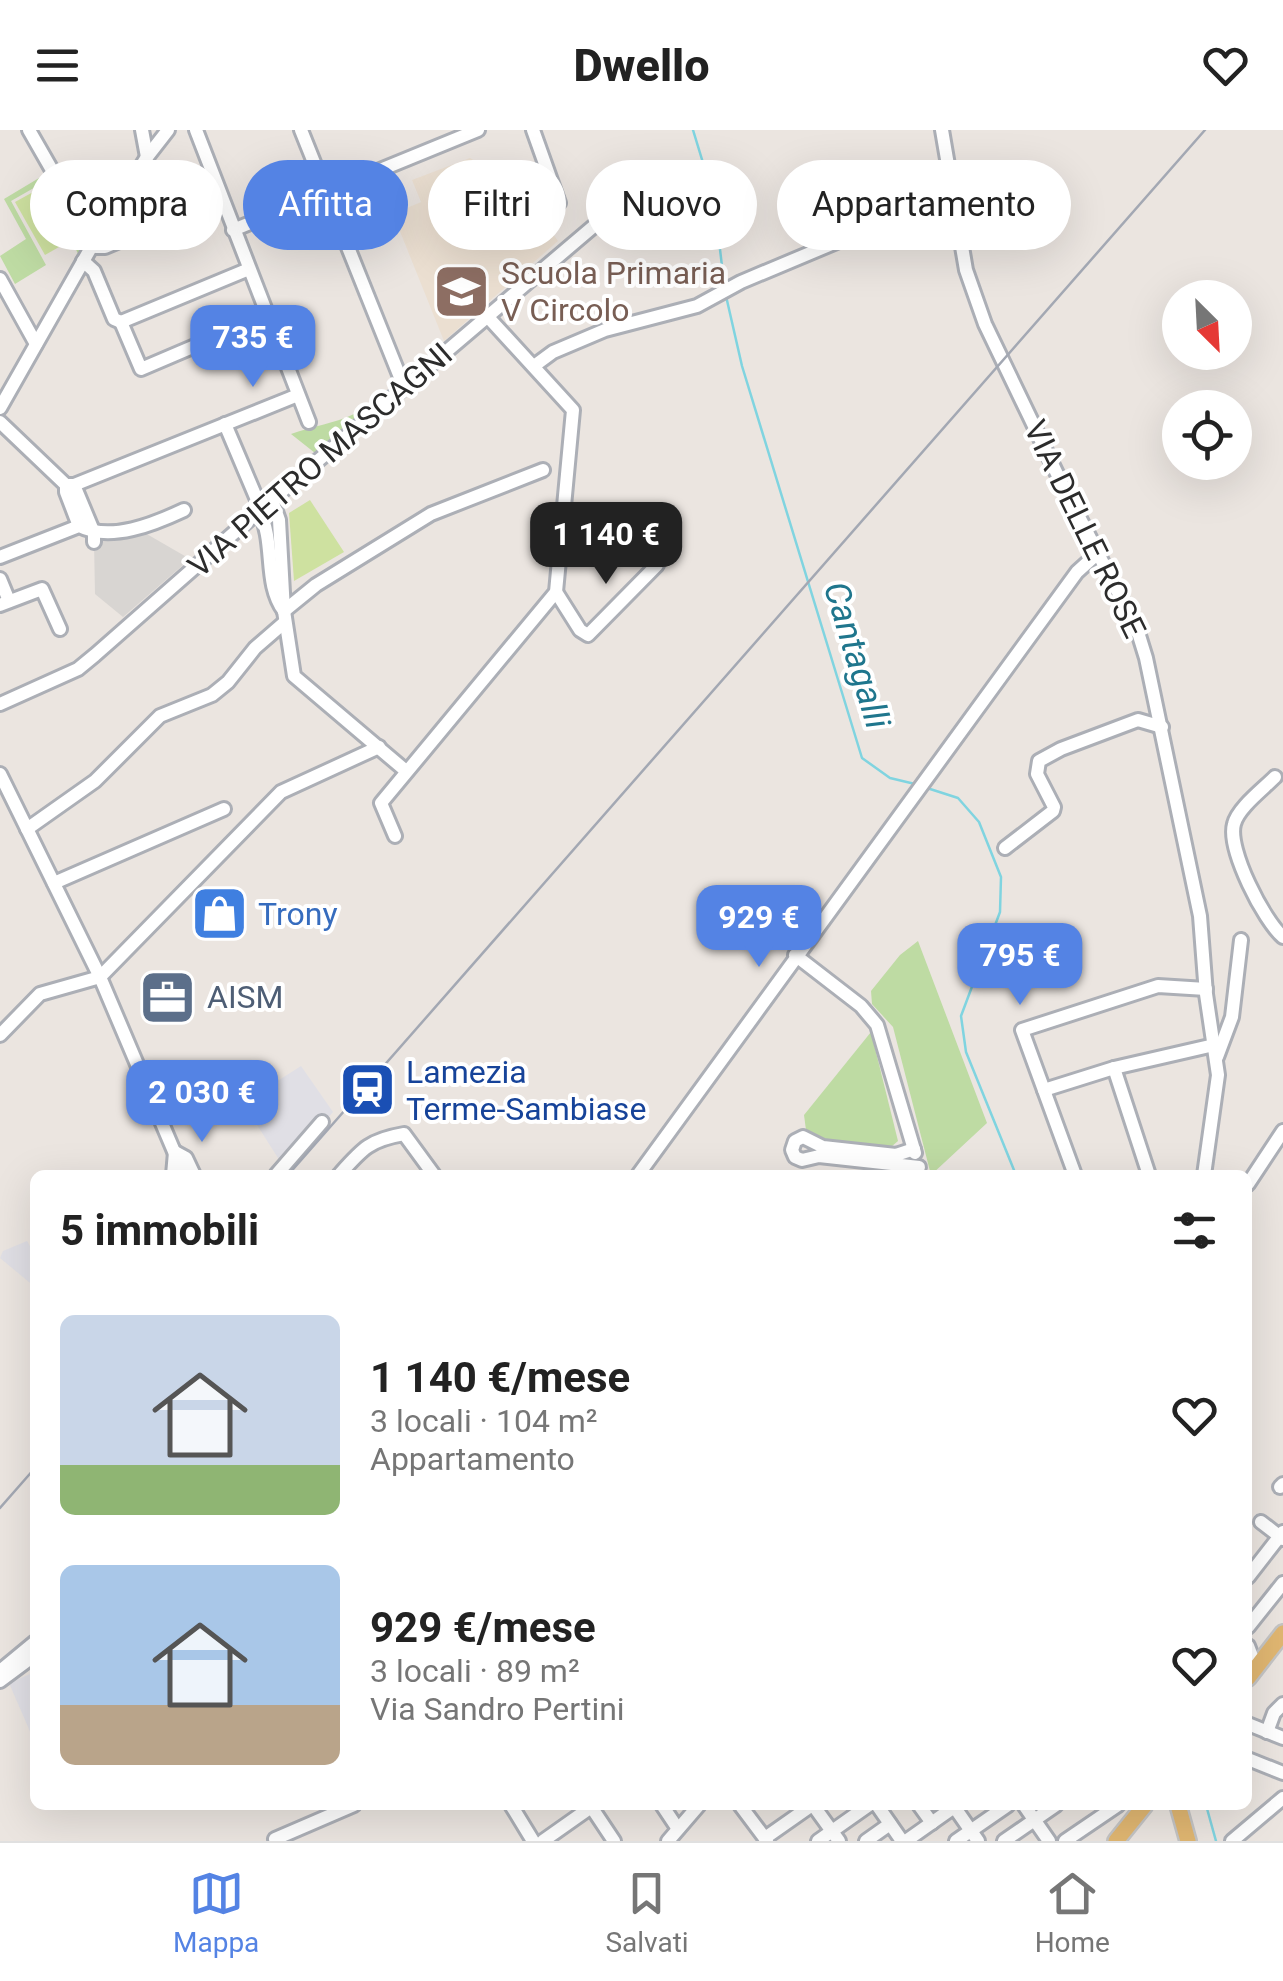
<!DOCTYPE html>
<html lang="it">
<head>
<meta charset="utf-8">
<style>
  body { margin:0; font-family:Roboto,sans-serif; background:#f2f2f2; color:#222; height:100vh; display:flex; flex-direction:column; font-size:38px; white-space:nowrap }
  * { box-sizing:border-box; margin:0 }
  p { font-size:32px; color:#767676 }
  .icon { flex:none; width:55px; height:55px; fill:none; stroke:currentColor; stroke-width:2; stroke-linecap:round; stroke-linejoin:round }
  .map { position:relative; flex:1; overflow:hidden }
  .drawer { position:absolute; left:30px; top:1040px; width:1222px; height:640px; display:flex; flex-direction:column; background:#fff; border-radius:15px; box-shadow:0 10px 40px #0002 }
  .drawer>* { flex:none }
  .guide { position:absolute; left:30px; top:30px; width:1225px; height:90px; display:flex; gap:20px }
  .needle { width:65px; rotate:156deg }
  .buttons { position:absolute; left:1162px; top:150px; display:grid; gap:20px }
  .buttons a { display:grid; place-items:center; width:90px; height:90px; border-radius:50%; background:#fff; box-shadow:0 10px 40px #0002; font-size:50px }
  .price { position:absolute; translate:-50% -85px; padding:0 22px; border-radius:20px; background:#5483e4; color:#fff; font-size:32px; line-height:65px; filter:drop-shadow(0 2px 5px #0008) }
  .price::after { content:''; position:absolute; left:50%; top:60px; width:30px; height:22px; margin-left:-15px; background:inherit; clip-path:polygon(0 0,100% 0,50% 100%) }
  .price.current { background:#222; color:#fff }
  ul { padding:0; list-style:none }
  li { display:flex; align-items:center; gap:30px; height:250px; padding:0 30px }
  li span { display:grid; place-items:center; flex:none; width:280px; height:200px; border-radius:15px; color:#555 }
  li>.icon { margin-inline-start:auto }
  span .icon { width:120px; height:120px; fill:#fffc; stroke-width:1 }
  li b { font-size:42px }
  h2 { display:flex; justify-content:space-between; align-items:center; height:120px; padding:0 30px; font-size:42px }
  .chip { padding:0 35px; border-radius:45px; background:#fff; box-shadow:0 10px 40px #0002; font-size:35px; line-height:90px }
  .chip.current { background:#5483e4; color:#fff }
  header { display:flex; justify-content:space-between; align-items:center; height:130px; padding:0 30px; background:#fff; font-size:45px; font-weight:800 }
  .tab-bar { display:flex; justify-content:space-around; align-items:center; height:140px; border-top:2px solid #e0e0e0; background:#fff; font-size:28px; color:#767676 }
  .tab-bar a { display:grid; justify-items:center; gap:5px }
  .tab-bar .current { color:#5483e4 }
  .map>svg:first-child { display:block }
  .industrial { fill:#e0dfe5 }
  .education { fill:#ebdfd1 }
  .green { fill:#bedba3 }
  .pitch { fill:#cee1a0 }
  .plaza { fill:#d8d5d2 }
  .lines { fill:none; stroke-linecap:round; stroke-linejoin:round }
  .stream { stroke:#80d4e0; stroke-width:2.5 }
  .minor-casing { stroke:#acafb6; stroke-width:18 }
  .major-casing { stroke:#c4c4c4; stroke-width:20 }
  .minor { stroke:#fff; stroke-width:12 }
  .major { stroke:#e0b671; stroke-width:15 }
  .rail { stroke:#a3a8b3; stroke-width:2.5 }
  .labels { text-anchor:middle; stroke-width:8; stroke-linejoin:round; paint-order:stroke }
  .education-label { font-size:32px; fill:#785e54; stroke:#fff; text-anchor:start }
  .street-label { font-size:32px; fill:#2c2c2c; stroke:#fff }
  .shop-label { font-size:32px; fill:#366cbe; stroke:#fff; text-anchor:start }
  .service-label { font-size:32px; fill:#4e5e75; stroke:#fff; text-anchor:start }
  .transit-label { font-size:32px; fill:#164399; stroke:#fff; text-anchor:start }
  .water-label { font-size:35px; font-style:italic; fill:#1f768d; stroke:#fff }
</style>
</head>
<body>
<header><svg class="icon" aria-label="menu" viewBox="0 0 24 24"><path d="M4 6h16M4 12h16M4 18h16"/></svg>Dwello<svg class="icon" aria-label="heart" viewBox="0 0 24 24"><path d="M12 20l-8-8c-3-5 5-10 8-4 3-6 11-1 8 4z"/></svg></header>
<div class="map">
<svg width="1283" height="1711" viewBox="0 0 1283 1711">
  <rect width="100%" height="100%" fill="#ebe5e0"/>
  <g class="industrial">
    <path d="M 301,936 L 333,982 L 285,1039 L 243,973 Z"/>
    <path d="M 27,1111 L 35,1125 L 35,1157 L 0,1128 L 3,1121 Z"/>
    <path d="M 35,1542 L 35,1613 L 9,1553 Z"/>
  </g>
  <path class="education" d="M 470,28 L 482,35 L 498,70 L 517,62 L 528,88 L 538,84 L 558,111 L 444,211 L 393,84 L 421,72 L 412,50 Z"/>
  <g class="green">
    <path d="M 49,42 L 87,111 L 79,126 L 73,113 L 77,110 L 46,51 L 11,71 L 46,135 L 15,154 L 0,126 L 26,109 L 4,69 Z"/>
    <path d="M 354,284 L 358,287 L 315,323 L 291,304 C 313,296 333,294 354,284 Z"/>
    <path d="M 918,811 L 987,993 L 931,1045 L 893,897 L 872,874 L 871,861 L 900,825 Z"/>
    <path d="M 871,902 L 898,1011 L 891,1017 L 824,1011 L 806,1000 L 804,985 Z"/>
  </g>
  <g class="pitch">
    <path d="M 44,56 L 73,109 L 45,125 L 15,72 Z"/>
    <path d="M 310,370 L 344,422 L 294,451 L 289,383 Z"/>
  </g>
  <path class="plaza" d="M 145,403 L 190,429 L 123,487 L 95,464 L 94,412 Z"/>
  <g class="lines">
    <g class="stream">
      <path d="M 693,0 L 714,69 L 724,153"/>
      <path d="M 726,166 L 742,236 L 862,628 L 890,648 L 915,654"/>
      <path d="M 927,658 L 958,668 L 979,692 L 1001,747 L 1000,782 L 961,886 L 966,922 L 1016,1045"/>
      <path d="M 1206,1675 L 1216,1711"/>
    </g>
    <defs>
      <g id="minor">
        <path d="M 29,0 L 96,117 L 105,117 L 174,88"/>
        <path d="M 142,0 L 147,27"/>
        <path d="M 196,0 L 309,292"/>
        <path d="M 301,0 L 404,257"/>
        <path d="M 533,0 L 559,73"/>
        <path d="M 942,0 L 966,140 L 985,194 L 1059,348 L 1137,499 L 1146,528 L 1200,786 L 1206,864 L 1218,945 L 1204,1045"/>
        <path d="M 233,100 L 478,0"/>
        <path d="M 83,131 L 94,141 L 114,189 L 121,192"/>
        <path d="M 0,149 L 36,214"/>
        <path d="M 215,224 L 209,210 L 141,239 L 121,192 L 249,139"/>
        <path d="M 534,236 L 553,222 L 605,200 L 697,176 L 741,152 L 951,64"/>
        <path d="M 0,278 L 93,114 L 147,27 L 168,0"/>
        <path d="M 0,292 L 66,355"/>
        <path d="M 225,294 L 261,379"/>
        <path d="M 66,355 L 74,355 L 298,265"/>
        <path d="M 66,355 L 66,362 L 79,396"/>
        <path d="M 74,355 L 94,403 L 94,412"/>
        <path d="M 272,370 L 279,390 L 284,481 L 294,546 L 406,641"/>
        <path d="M 259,381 C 276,412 263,453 284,481"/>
        <path d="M 0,427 L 79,396 C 111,412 154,394 184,380"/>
        <path d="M 0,449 L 9,471"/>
        <path d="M 556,462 L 580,500 L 588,505 L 657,435"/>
        <path d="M 0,475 L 42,459 L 60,499"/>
        <path d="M 284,481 L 316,455 L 431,384 L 543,340"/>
        <path d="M 0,574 L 78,539 L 95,525 L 261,379 L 661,39"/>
        <path d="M 0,644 L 100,847 L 184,1045"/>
        <path d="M 1275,647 C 1262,660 1238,678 1234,694 C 1227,719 1264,791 1283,807"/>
        <path d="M 27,699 L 95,651 L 160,586 L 212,565 L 228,552 L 255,518 L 285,492"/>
        <path d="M 395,706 L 381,673 L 556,462 L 573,280 L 487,186"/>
        <path d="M 1005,718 L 1053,681 L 1054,677 L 1037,644 L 1039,631 L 1061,619 L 1138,590 L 1162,597"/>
        <path d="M 54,753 L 224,679"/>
        <path d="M 795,825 L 861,876 L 877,895 L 915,1023"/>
        <path d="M 0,905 L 40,864 L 100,847 L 281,662 L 379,617"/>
        <path d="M 1217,927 L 1232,887 L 1241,810"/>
        <path d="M 1114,938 L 1149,1045"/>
        <path d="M 1044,960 L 1114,938 L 1214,915"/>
        <path d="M 914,1019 L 896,1025 L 823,1017 L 803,1007 L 795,1011 L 792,1020 L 795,1027 L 802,1030 L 819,1026 L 919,1037"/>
        <path d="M 173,1045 L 175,1022 L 186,1028 L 194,1045"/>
        <path d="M 276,1045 L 322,992"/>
        <path d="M 339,1045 C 362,1019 369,1010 404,1004 L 434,1045"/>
        <path d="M 638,1045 L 1077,442 L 1098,423"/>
        <path d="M 1075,1045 L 1022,900 L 1158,856 L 1206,859"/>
        <path d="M 1248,1054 L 1283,1001"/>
        <path d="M 1280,1357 L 1283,1354"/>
        <path d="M 1261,1392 L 1283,1409"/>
        <path d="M 1248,1447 L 1283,1402"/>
        <path d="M 1248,1497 L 1283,1453"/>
        <path d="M 1248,1516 L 1256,1537"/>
        <path d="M 0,1541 L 35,1512"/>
        <path d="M 0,1551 L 35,1525"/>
        <path d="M 1248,1594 L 1283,1608"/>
        <path d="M 1267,1602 L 1274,1583 L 1283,1574"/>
        <path d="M 1248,1629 L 1283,1643"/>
        <path d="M 511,1675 L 533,1711"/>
        <path d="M 590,1675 L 614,1711"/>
        <path d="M 662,1675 L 678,1699"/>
        <path d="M 740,1675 L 767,1711"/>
        <path d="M 813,1675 L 839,1711"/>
        <path d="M 877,1675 L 902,1711"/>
        <path d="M 919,1675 L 932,1693"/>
        <path d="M 953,1675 L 978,1711"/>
        <path d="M 1024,1675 L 1049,1711"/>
        <path d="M 765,1708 L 812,1675"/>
        <path d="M 275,1709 L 354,1675"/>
        <path d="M 543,1711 L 594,1675"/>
        <path d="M 668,1711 L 699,1675"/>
        <path d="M 818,1711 L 869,1675"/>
        <path d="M 866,1711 L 890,1694"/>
        <path d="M 906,1711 L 957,1675"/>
        <path d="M 956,1711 L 1008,1675"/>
        <path d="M 1004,1711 L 1056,1675"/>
        <path d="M 1065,1711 L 1118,1675"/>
        <path d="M 1232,1711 L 1283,1668"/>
      </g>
      <g id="major">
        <path d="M 1248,1548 L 1283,1503"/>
        <path d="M 1178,1675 L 1188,1711"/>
        <path d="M 1116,1711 L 1145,1675"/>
      </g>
    </defs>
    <use href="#minor" class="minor-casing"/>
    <use href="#major" class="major-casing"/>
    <use href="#minor" class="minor"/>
    <use href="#major" class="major"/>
    <g class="rail">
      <path d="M 288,1045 L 1205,0"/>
      <path d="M 0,1378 L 35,1338"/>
    </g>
  </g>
  <defs>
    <symbol id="school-square" viewBox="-11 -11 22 22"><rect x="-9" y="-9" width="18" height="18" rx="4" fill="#8d6e63" stroke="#fff"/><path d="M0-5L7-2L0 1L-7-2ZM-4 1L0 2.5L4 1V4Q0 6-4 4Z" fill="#fff"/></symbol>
    <symbol id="shop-square" viewBox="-11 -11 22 22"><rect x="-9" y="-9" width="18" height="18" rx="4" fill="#3f7fe0" stroke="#fff"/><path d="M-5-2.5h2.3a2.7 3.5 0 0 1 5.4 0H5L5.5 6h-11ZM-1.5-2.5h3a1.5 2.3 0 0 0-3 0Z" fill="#fff"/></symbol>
    <symbol id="office-square" viewBox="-11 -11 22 22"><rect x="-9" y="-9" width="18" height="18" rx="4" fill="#5c6f8a" stroke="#fff"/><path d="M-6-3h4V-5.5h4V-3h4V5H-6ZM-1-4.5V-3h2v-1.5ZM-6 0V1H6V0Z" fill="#fff"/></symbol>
    <symbol id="station-square" viewBox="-11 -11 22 22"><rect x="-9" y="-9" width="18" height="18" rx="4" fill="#1a4fb4" stroke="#fff"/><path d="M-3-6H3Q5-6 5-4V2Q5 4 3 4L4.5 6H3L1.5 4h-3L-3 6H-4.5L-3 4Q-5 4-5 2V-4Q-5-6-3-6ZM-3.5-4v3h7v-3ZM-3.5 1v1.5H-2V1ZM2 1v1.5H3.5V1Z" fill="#fff"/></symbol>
  </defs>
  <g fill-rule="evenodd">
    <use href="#school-square" x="430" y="130" width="63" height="63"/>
    <use href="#shop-square" x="188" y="752" width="63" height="63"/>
    <use href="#office-square" x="136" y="836" width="63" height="63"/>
    <use href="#station-square" x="336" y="928" width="63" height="63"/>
  </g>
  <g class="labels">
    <g class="education-label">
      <text x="501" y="154">Scuola Primaria<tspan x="501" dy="37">V Circolo</tspan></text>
    </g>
    <g class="street-label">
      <text transform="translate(320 330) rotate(-41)" y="11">VIA PIETRO MASCAGNI</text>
      <text transform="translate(1085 399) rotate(64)" y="11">VIA DELLE ROSE</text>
    </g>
    <g class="shop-label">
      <text x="258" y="795">Trony</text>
    </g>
    <g class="service-label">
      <text x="207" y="878">AISM</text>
    </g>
    <g class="transit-label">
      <text x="406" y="953">Lamezia<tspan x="406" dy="37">Terme-Sambiase</tspan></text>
    </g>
    <g class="water-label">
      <text transform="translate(857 525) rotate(73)" y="12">Cantagalli</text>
    </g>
  </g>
</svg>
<div class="buttons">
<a><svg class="needle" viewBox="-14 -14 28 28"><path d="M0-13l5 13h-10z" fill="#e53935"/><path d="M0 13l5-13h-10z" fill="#767676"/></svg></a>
<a><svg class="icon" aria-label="locate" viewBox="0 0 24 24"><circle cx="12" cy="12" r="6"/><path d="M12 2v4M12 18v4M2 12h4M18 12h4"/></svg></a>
</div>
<b class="price" style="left:253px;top:260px">735 €</b>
<b class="price current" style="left:606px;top:457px">1 140 €</b>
<b class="price" style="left:759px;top:840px">929 €</b>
<b class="price" style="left:1020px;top:878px">795 €</b>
<b class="price" style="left:202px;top:1015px">2 030 €</b>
<div class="guide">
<a class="chip">Compra</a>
<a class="chip current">Affitta</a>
<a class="chip">Filtri</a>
<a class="chip">Nuovo</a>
<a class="chip">Appartamento</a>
</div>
<section class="drawer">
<h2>5 immobili<svg class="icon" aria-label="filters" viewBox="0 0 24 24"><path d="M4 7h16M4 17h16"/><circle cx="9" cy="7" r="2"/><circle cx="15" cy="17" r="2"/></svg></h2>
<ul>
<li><span style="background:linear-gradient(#c9d6e8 75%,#8fb573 0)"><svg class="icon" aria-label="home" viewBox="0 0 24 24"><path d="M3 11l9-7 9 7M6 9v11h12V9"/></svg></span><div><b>1 140 €/mese</b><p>3 locali · 104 m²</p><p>Appartamento</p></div><svg class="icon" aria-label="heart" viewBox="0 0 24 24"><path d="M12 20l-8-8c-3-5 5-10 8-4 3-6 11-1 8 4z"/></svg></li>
<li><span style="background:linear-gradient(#a9c7e8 70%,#b9a48a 0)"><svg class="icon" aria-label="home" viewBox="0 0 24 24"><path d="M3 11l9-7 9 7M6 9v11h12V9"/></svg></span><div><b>929 €/mese</b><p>3 locali · 89 m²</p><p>Via Sandro Pertini</p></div><svg class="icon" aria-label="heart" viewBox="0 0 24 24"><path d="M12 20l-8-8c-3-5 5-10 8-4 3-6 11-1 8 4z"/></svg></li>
</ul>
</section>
</div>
<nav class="tab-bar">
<a class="current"><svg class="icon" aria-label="map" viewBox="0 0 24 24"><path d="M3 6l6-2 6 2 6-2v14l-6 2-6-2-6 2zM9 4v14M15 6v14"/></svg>Mappa</a>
<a><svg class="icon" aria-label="saved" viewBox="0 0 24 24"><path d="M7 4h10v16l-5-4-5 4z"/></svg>Salvati</a>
<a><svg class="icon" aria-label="home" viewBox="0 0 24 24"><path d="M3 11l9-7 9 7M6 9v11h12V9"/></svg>Home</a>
</nav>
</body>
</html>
